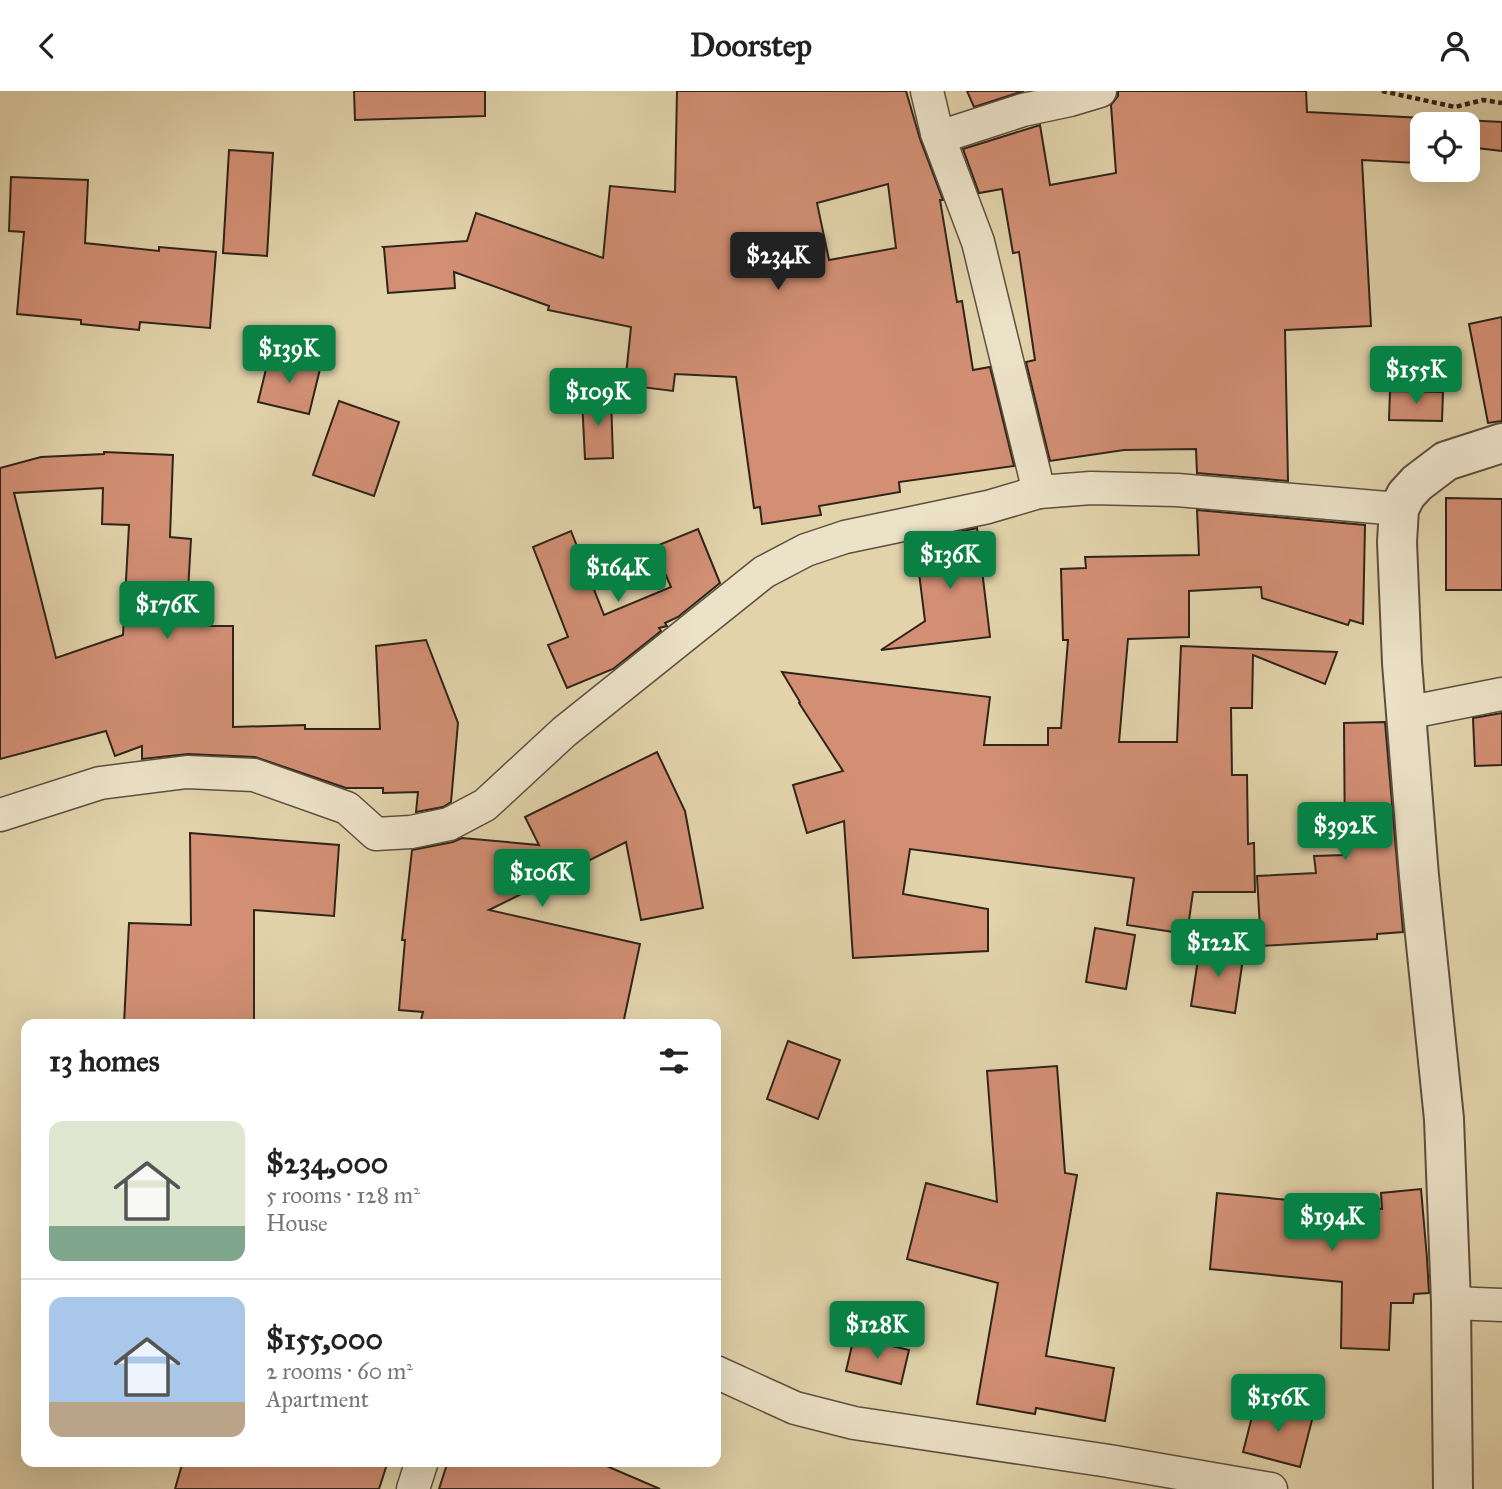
<!DOCTYPE html>
<html lang="en">
<head>
<meta charset="utf-8">
<style>
  body { margin:0; font-family:"IM FELL Great Primer",serif; background:#f6f6f6; color:#222; height:100vh; display:flex; flex-direction:column; font-size:26px; white-space:nowrap }
  * { box-sizing:border-box; margin:0 }
  p { font-size:23px; color:#767676 }
  .icon { flex:none; width:38px; height:38px; fill:none; stroke:currentColor; stroke-width:2; stroke-linecap:round; stroke-linejoin:round }
  .map { position:relative; flex:1; overflow:hidden }
  .details { position:absolute; left:21px; top:928px; width:700px; height:448px; display:flex; flex-direction:column; background:#fff; border-radius:14px; box-shadow:0 7px 28px #0002 }
  .details>* { flex:none }
  .tools { position:absolute; left:1410px; top:21px; display:grid; gap:14px }
  .tools a { display:grid; place-items:center; width:70px; height:70px; border-radius:14px; background:#fff; box-shadow:0 7px 28px #0002; font-size:35px }
  .price { position:absolute; translate:-50% -60px; padding:0 16px; border-radius:7px; background:#0b8043; color:#fff; font-size:23px; line-height:46px; filter:drop-shadow(0 2px 4px #0008) }
  .price::after { content:''; position:absolute; left:50%; top:42px; width:21px; height:16px; margin-left:-10px; background:inherit; clip-path:polygon(0 0,100% 0,50% 100%) }
  .price.on { background:#222; color:#fff }
  ul { padding:0; list-style:none }
  li { display:flex; align-items:center; gap:21px; height:175px; padding:0 28px }
  li+li { border-top:2px solid #e0e0e0 }
  li span { display:grid; place-items:center; flex:none; width:196px; height:140px; border-radius:14px; color:#555 }
  li>.icon { margin-inline-start:auto }
  span .icon { width:84px; height:84px; fill:#fffc; stroke-width:1 }
  li b { font-size:30px }
  h2 { display:flex; justify-content:space-between; align-items:center; height:84px; padding:0 28px; font-size:30px }
  header { display:flex; justify-content:space-between; align-items:center; height:91px; padding:0 28px; background:#fff; font-size:32px; font-weight:800 }
  .map>svg:first-child { display:block }
  .building { fill:#d28f74; stroke:#2f2419; stroke-width:2; fill-rule:evenodd }
  .lines { fill:none; stroke-linecap:round; stroke-linejoin:round }
  .minor-casing { stroke:#5c503e; stroke-width:35 }
  .tertiary-casing { stroke:#5c503e; stroke-width:42 }
  .path { stroke:#2f2419; stroke-width:4.5; stroke-dasharray:5 3.5; stroke-linecap:butt }
  .minor { stroke:#ece2c8; stroke-width:32 }
  .tertiary { stroke:#ece2c8; stroke-width:38 }
</style>
</head>
<body>
<header><svg class="icon" aria-label="back" viewBox="0 0 24 24"><path d="M15 5l-7 7 7 7"/></svg>Doorstep<svg class="icon" aria-label="person" viewBox="0 0 24 24"><circle cx="12" cy="8" r="4"/><path d="M4 21q1-7 8-7t8 7"/></svg></header>
<div class="map">
<svg width="1502" height="1398" viewBox="0 0 1502 1398">
  <rect width="100%" height="100%" fill="#e2d3ab"/>
  <filter id="stains"><feTurbulence type="fractalNoise" baseFrequency=".00286" numOctaves="4"/><feColorMatrix values="0 0 0 0 .2 0 0 0 0 .09 0 0 0 0 .02 0 0 0 .5 -.17"/></filter>
  <radialGradient id="worn" r=".72"><stop offset=".6" stop-color="#630" stop-opacity="0"/><stop offset="1" stop-color="#630" stop-opacity=".3"/></radialGradient>
  <g class="building">
    <path d="M 354,0 L 485,0 L 485,25 L 355,29 Z"/>
    <path d="M 677,0 L 906,0 L 920,48 L 943,109 L 940,109 L 957,211 L 962,210 L 973,279 L 990,276 L 1014,375 L 899,391 L 900,401 L 819,415 L 821,424 L 762,433 L 760,416 L 754,417 L 736,286 L 675,283 L 673,300 L 625,294 L 631,236 L 548,219 L 549,215 L 454,181 L 455,197 L 388,202 L 384,157 L 383,156 L 467,150 L 476,122 L 603,167 L 610,95 L 675,101 ZM 888,93 L 896,157 L 829,169 L 817,112 Z"/>
    <path d="M 967,0 L 1024,0 L 974,16 Z"/>
    <path d="M 1118,0 L 1306,0 L 1307,21 L 1502,31 L 1502,60 L 1468,56 L 1468,33 L 1423,33 L 1423,50 L 1418,49 L 1416,72 L 1362,69 L 1371,235 L 1285,239 L 1288,390 L 1197,382 L 1196,358 L 1124,359 L 1050,370 L 1026,271 L 1035,269 L 1019,161 L 1013,162 L 1002,98 L 979,102 L 963,58 L 1040,34 L 1050,94 L 1116,82 L 1111,14 L 1118,5 Z"/>
    <path d="M 229,59 L 273,62 L 267,165 L 223,162 Z"/>
    <path d="M 11,86 L 88,89 L 85,152 L 159,160 L 159,156 L 216,161 L 210,237 L 140,231 L 139,239 L 81,233 L 81,229 L 17,223 L 24,141 L 9,140 Z"/>
    <path d="M 1502,226 L 1502,330 L 1488,332 L 1469,233 Z"/>
    <path d="M 269,266 L 320,278 L 309,323 L 258,311 Z"/>
    <path d="M 1390,300 L 1443,301 L 1442,330 L 1389,329 Z"/>
    <path d="M 611,307 L 613,367 L 585,368 L 582,308 Z"/>
    <path d="M 339,310 L 399,331 L 374,405 L 313,384 Z"/>
    <path d="M 104,361 L 173,364 L 170,446 L 191,448 L 186,535 L 233,535 L 233,636 L 305,634 L 305,638 L 380,638 L 376,555 L 426,549 L 458,632 L 451,711 L 443,716 L 416,721 L 418,701 L 383,702 L 383,697 L 346,697 L 255,666 L 188,663 L 142,668 L 142,655 L 115,665 L 106,640 L 0,668 L 0,377 L 41,366 L 104,363 ZM 103,397 L 102,433 L 129,434 L 123,544 L 56,567 L 14,402 Z"/>
    <path d="M 1446,407 L 1502,408 L 1502,499 L 1446,499 Z"/>
    <path d="M 1197,419 L 1365,434 L 1363,533 L 1350,529 L 1348,534 L 1262,507 L 1261,496 L 1189,500 L 1189,546 L 1128,548 L 1119,651 L 1177,651 L 1181,555 L 1337,561 L 1325,593 L 1253,564 L 1252,617 L 1231,617 L 1232,684 L 1247,684 L 1248,753 L 1254,752 L 1255,801 L 1193,801 L 1187,843 L 1127,834 L 1134,787 L 910,758 L 903,803 L 988,818 L 988,860 L 853,867 L 844,730 L 807,742 L 793,694 L 843,680 L 799,612 L 800,611 L 782,581 L 990,606 L 984,654 L 1048,654 L 1048,637 L 1061,637 L 1068,549 L 1063,549 L 1061,478 L 1086,477 L 1085,466 L 1199,464 Z"/>
    <path d="M 977,437 L 990,546 L 881,559 L 925,530 L 915,450 Z"/>
    <path d="M 698,438 L 720,492 L 678,526 L 665,532 L 667,535 L 659,537 L 661,540 L 613,578 L 567,597 L 548,554 L 568,546 L 533,456 L 571,440 L 604,524 L 671,496 L 654,456 Z"/>
    <path d="M 1502,622 L 1502,674 L 1475,675 L 1473,627 Z"/>
    <path d="M 1385,631 L 1403,841 L 1377,843 L 1377,848 L 1261,855 L 1257,785 L 1316,782 L 1314,765 L 1345,764 L 1344,632 Z"/>
    <path d="M 657,661 L 685,720 L 703,817 L 641,829 L 626,751 L 489,819 L 640,853 L 623,933 L 420,933 L 423,921 L 399,919 L 405,849 L 402,849 L 412,759 L 453,751 L 462,747 L 539,754 L 525,726 Z"/>
    <path d="M 190,742 L 339,754 L 334,825 L 254,819 L 254,933 L 124,933 L 129,832 L 191,834 Z"/>
    <path d="M 1095,837 L 1135,844 L 1126,898 L 1086,891 Z"/>
    <path d="M 1200,855 L 1244,861 L 1235,922 L 1191,915 Z"/>
    <path d="M 788,950 L 840,969 L 818,1028 L 767,1008 Z"/>
    <path d="M 1057,975 L 1065,1082 L 1077,1084 L 1046,1265 L 1114,1277 L 1105,1330 L 1036,1317 L 1035,1323 L 977,1313 L 998,1192 L 907,1168 L 926,1092 L 997,1111 L 987,980 Z"/>
    <path d="M 1421,1098 L 1427,1167 L 1429,1202 L 1414,1203 L 1413,1212 L 1391,1212 L 1389,1259 L 1341,1257 L 1342,1191 L 1210,1178 L 1217,1102 L 1382,1118 L 1381,1102 Z"/>
    <path d="M 854,1246 L 909,1259 L 901,1293 L 846,1280 Z"/>
    <path d="M 1256,1310 L 1313,1325 L 1300,1376 L 1243,1361 Z"/>
    <path d="M 183,1370 L 388,1370 L 379,1398 L 175,1398 Z"/>
    <path d="M 448,1370 L 595,1370 L 660,1398 L 439,1398 Z"/>
  </g>
  <g class="lines">
    <defs>
      <g id="minor">
        <path d="M 927,0 L 937,42 L 978,151 L 1039,401 L 1091,397 L 1177,399 L 1399,418"/>
        <path d="M 937,42 L 952,42 L 1023,19 L 1070,9 L 1100,0"/>
        <path d="M 1406,622 L 1502,603"/>
        <path d="M 0,724 L 100,692 L 187,681 L 254,684 L 347,717 L 376,743 L 411,741 L 449,733 L 485,714 L 564,641 L 764,481 L 806,459 L 845,446 L 988,416 L 1039,401"/>
        <path d="M 1451,1212 L 1502,1214"/>
        <path d="M 716,1281 L 795,1317 L 854,1332 L 1109,1370 L 1271,1398"/>
        <path d="M 413,1398 L 422,1370"/>
      </g>
      <path id="tertiary" d="M 1453,1398 L 1451,1212 L 1444,1028 L 1419,785 L 1402,572 L 1397,451 L 1399,418 L 1406,404 L 1417,392 L 1446,370 L 1502,352"/>
    </defs>
    <use href="#minor" class="minor-casing"/>
    <use href="#tertiary" class="tertiary-casing"/>
    <path class="path" d="M 1382,0 L 1455,16 L 1483,9 L 1502,12"/>
    <use href="#minor" class="minor"/>
    <use href="#tertiary" class="tertiary"/>
  </g>
  <rect width="100%" height="100%" filter="url(#stains)"/>
  <rect width="100%" height="100%" fill="url(#worn)"/>
</svg>
<div class="tools">
<a><svg class="icon" aria-label="locate" viewBox="0 0 24 24"><circle cx="12" cy="12" r="6"/><path d="M12 2v4M12 18v4M2 12h4M18 12h4"/></svg></a>
</div>
<b class="price on" style="left:778px;top:201px">$234K</b>
<b class="price" style="left:289px;top:294px">$139K</b>
<b class="price" style="left:1416px;top:315px">$155K</b>
<b class="price" style="left:598px;top:337px">$109K</b>
<b class="price" style="left:950px;top:500px">$136K</b>
<b class="price" style="left:618px;top:513px">$164K</b>
<b class="price" style="left:167px;top:550px">$176K</b>
<b class="price" style="left:1345px;top:771px">$392K</b>
<b class="price" style="left:542px;top:818px">$106K</b>
<b class="price" style="left:1218px;top:888px">$122K</b>
<b class="price" style="left:1332px;top:1162px">$194K</b>
<b class="price" style="left:877px;top:1270px">$128K</b>
<b class="price" style="left:1278px;top:1343px">$156K</b>
<section class="details">
<h2>13 homes<svg class="icon" aria-label="filters" viewBox="0 0 24 24"><path d="M4 7h16M4 17h16"/><circle cx="9" cy="7" r="2"/><circle cx="15" cy="17" r="2"/></svg></h2>
<ul>
<li><span style="background:linear-gradient(#dfe7d0 75%,#7fa58c 0)"><svg class="icon" aria-label="home" viewBox="0 0 24 24"><path d="M3 11l9-7 9 7M6 9v11h12V9"/></svg></span><div><b>$234,000</b><p>5 rooms · 128 m²</p><p>House</p></div></li>
<li><span style="background:linear-gradient(#a9c7e8 75%,#b9a48a 0)"><svg class="icon" aria-label="home" viewBox="0 0 24 24"><path d="M3 11l9-7 9 7M6 9v11h12V9"/></svg></span><div><b>$155,000</b><p>2 rooms · 60 m²</p><p>Apartment</p></div></li>
</ul>
</section>
</div>
</body>
</html>
